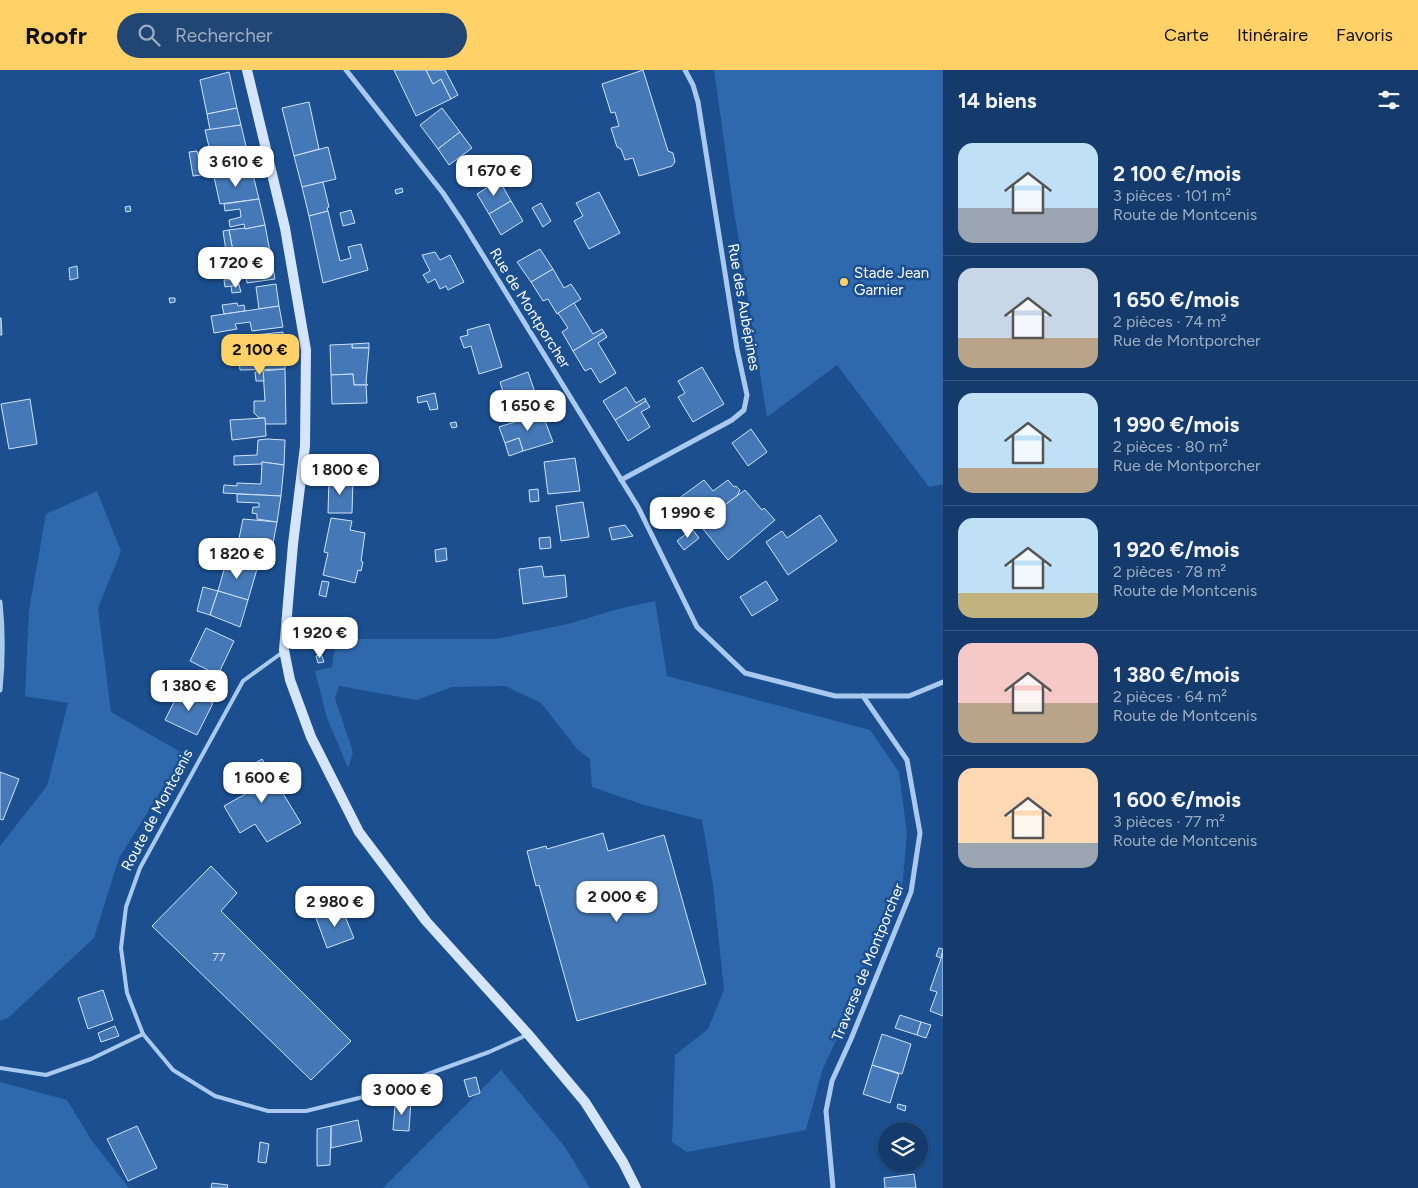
<!DOCTYPE html>
<html lang="fr">
<head>
<meta charset="utf-8">
<style>
  body { margin:0; font-family:Figtree,sans-serif; background:#214673; color:#f1f3f6; height:100vh; display:flex; flex-direction:column; font-size:19px; white-space:nowrap }
  * { box-sizing:border-box; margin:0 }
  p { font-size:16px; color:#9dadc1 }
  .icon { flex:none; width:28px; height:28px; fill:none; stroke:currentColor; stroke-width:2; stroke-linecap:round; stroke-linejoin:round }
  .map { position:relative; flex:1; overflow:hidden }
  .sheet { display:flex; flex-direction:column; background:#143b6b; width:475px }
  .sheet>* { flex:none }
  .tools { position:absolute; left:878px; top:1052px; display:grid; gap:10px }
  .tools a { display:grid; place-items:center; width:50px; height:50px; border-radius:50%; background:#143b6b; box-shadow:0 1px 4px #0004,0 0 0 1px #33557e; font-size:25px }
  .price { position:absolute; translate:-50% -42px; padding:0 11px; border-radius:10px; background:#fff; color:#222; font-size:16px; line-height:32px; filter:drop-shadow(0 1px 2px #0008) }
  .price::after { content:''; position:absolute; left:50%; top:30px; width:15px; height:11px; margin-left:-8px; background:inherit; clip-path:polygon(0 0,100% 0,50% 100%) }
  .price.selected { background:#ffd166; color:#111 }
  ul { padding:0; list-style:none }
  li { display:flex; align-items:center; gap:15px; height:125px; padding:0 15px }
  li+li { border-top:1px solid #33557e }
  li span { display:grid; place-items:center; flex:none; width:140px; height:100px; border-radius:15px; color:#555 }
  li>.icon { margin-inline-start:auto }
  span .icon { width:60px; height:60px; fill:#fffc; stroke-width:1 }
  li b { font-size:21px }
  h2 { display:flex; justify-content:space-between; align-items:center; height:60px; padding:0 15px; font-size:21px }
  header { display:flex; align-items:center; gap:30px; box-sizing:border-box; height:70px; padding:0 25px; background:#ffd166; color:#111 }
  header strong { font-size:24px }
  nav { display:flex; gap:28px; margin-inline-start:auto; font-size:18px }
  .search { width:350px; height:45px; background:#214673; display:flex; align-items:center; gap:12px; box-sizing:border-box; padding:0 18px; border-radius:28px; color:#9dadc1; font-size:19px }
  main { display:flex; flex:1; min-height:0 }
  .map>svg:first-child { display:block }
  .green { fill:#2e69ad }
  .building { fill:#4478b7; stroke:#cfe3fa }
  .lines { fill:none; stroke-linecap:round; stroke-linejoin:round }
  .service { stroke:#a9c9ee; stroke-width:4 }
  .minor { stroke:#a9c9ee; stroke-width:5 }
  .secondary { stroke:#d6e6fa; stroke-width:10 }
  .poi-dot { fill:#ffd166; stroke:#1b4f8f; stroke-width:2 }
  .labels { text-anchor:middle; stroke-width:5; stroke-linejoin:round; paint-order:stroke }
  .number-label { font-size:12px; fill:#d0dded }
  .poi-label { font-size:15px; fill:#fff; stroke:#1b4f8f; text-anchor:start }
  .street-label { font-size:15px; fill:#fff; stroke:#1b4f8f }
</style>
</head>
<body>
<header>
<strong>Roofr</strong>
<div class="search"><svg class="icon" aria-label="search" viewBox="0 0 24 24"><circle cx="10" cy="10" r="6"/><path d="M15 15l6 6"/></svg>Rechercher</div>
<nav><a>Carte</a><a>Itinéraire</a><a>Favoris</a></nav>
</header>
<main>
<div class="map">
<svg width="943" height="1118" viewBox="0 0 943 1118">
  <rect width="100%" height="100%" fill="#1b4f8f"/>
  <g class="green">
    <path d="M 714,0 L 943,0 L 943,414 L 929,417 L 837,295 L 767,347 L 732,128 Z"/>
    <path d="M 97,421 L 121,481 L 98,538 L 111,642 L 184,684 L 119,788 L 94,868 L 8,948 L 0,951 L 0,776 L 47,716 L 68,633 L 25,626 L 29,540 L 46,444 Z"/>
    <path d="M 655,531 L 667,606 L 870,660 L 899,702 L 907,763 L 902,819 L 858,922 L 822,1001 L 806,1060 L 687,1082 L 672,1072 L 675,985 L 708,959 L 724,920 L 713,816 L 702,750 L 641,734 L 592,717 L 590,689 L 577,679 L 541,633 L 505,616 L 452,617 L 417,630 L 339,616 L 335,628 L 353,682 L 348,698 L 327,648 L 315,601 L 332,597 L 336,569 L 496,569 L 572,553 L 618,539 Z"/>
    <path d="M 501,1000 L 565,1077 L 590,1118 L 383,1118 Z"/>
    <path d="M 0,1012 L 67,1030 L 92,1071 L 129,1118 L 0,1118 Z"/>
  </g>
  <g class="building">
    <path d="M 394,0 L 426,0 L 433,14 L 441,9 L 451,29 L 416,46 Z"/>
    <path d="M 426,0 L 445,0 L 458,25 L 451,29 L 441,9 L 433,14 Z"/>
    <path d="M 643,0 L 668,81 L 673,83 L 675,92 L 672,96 L 639,106 L 633,88 L 625,90 L 621,79 L 617,77 L 611,58 L 619,56 L 615,42 L 611,43 L 602,14 Z"/>
    <path d="M 229,2 L 237,38 L 207,44 L 200,10 Z"/>
    <path d="M 309,32 L 319,79 L 294,86 L 282,38 Z"/>
    <path d="M 237,38 L 241,55 L 210,60 L 207,44 Z"/>
    <path d="M 442,38 L 460,62 L 438,79 L 420,55 Z"/>
    <path d="M 241,55 L 251,97 L 215,102 L 205,60 Z"/>
    <path d="M 460,62 L 472,78 L 449,95 L 438,79 Z"/>
    <path d="M 328,77 L 336,109 L 302,117 L 294,86 Z"/>
    <path d="M 197,81 L 199,90 L 205,89 L 208,104 L 193,106 L 189,82 Z"/>
    <path d="M 252,101 L 259,129 L 220,134 L 214,107 Z"/>
    <path d="M 499,110 L 511,131 L 489,144 L 477,124 Z"/>
    <path d="M 323,112 L 329,137 L 327,138 L 328,141 L 309,146 L 302,117 Z"/>
    <path d="M 402,118 L 403,122 L 396,124 L 395,120 Z"/>
    <path d="M 599,122 L 620,163 L 589,179 L 574,151 L 583,146 L 576,133 Z"/>
    <path d="M 259,129 L 265,155 L 245,159 L 244,154 L 230,157 L 229,150 L 241,147 L 240,139 L 225,141 L 224,134 Z"/>
    <path d="M 511,131 L 523,151 L 501,165 L 489,144 Z"/>
    <path d="M 541,133 L 551,151 L 543,157 L 532,138 Z"/>
    <path d="M 130,136 L 131,141 L 126,142 L 125,137 Z"/>
    <path d="M 351,140 L 355,153 L 343,156 L 340,143 Z"/>
    <path d="M 328,141 L 340,191 L 351,188 L 348,177 L 361,174 L 368,200 L 323,213 L 309,146 Z"/>
    <path d="M 265,155 L 270,182 L 234,187 L 229,160 L 244,158 L 245,159 Z"/>
    <path d="M 229,160 L 234,187 L 227,188 L 223,161 Z"/>
    <path d="M 540,179 L 553,199 L 531,212 L 517,192 Z"/>
    <path d="M 435,182 L 440,190 L 450,185 L 464,212 L 448,220 L 446,216 L 440,219 L 435,209 L 428,213 L 423,205 L 430,201 L 422,185 Z"/>
    <path d="M 271,185 L 275,209 L 247,213 L 245,195 L 242,196 L 241,191 Z"/>
    <path d="M 234,187 L 235,197 L 223,199 L 221,189 Z"/>
    <path d="M 210,190 L 215,190 L 217,200 L 212,200 Z"/>
    <path d="M 77,196 L 78,208 L 70,210 L 69,198 Z"/>
    <path d="M 553,199 L 564,218 L 571,214 L 581,229 L 557,244 L 548,229 L 543,231 L 531,212 Z"/>
    <path d="M 238,209 L 239,215 L 225,217 L 224,210 Z"/>
    <path d="M 276,214 L 279,236 L 259,239 L 256,217 Z"/>
    <path d="M 239,215 L 241,222 L 232,223 L 231,216 Z"/>
    <path d="M 169,228 L 175,228 L 175,232 L 170,233 Z"/>
    <path d="M 237,233 L 238,236 L 244,235 L 245,241 L 224,244 L 222,235 Z"/>
    <path d="M 574,233 L 593,264 L 602,259 L 604,262 L 573,281 L 562,262 L 568,258 L 558,243 Z"/>
    <path d="M 279,236 L 283,257 L 252,261 L 250,252 L 235,254 L 237,259 L 214,263 L 211,246 Z"/>
    <path d="M 0,248 L 1,248 L 2,265 L 0,265 Z"/>
    <path d="M 489,254 L 502,297 L 479,304 L 471,276 L 464,278 L 460,267 L 468,265 L 467,260 Z"/>
    <path d="M 283,262 L 285,299 L 240,300 L 236,267 Z"/>
    <path d="M 604,262 L 607,267 L 598,273 L 616,303 L 600,313 L 591,298 L 585,301 L 573,281 Z"/>
    <path d="M 369,273 L 369,278 L 352,278 L 352,274 Z"/>
    <path d="M 352,274 L 352,278 L 369,278 L 366,313 L 368,315 L 354,315 L 353,304 L 331,305 L 330,275 Z"/>
    <path d="M 702,297 L 724,334 L 693,352 L 678,327 L 685,323 L 678,311 Z"/>
    <path d="M 285,299 L 286,354 L 265,354 L 265,348 L 259,348 L 254,343 L 254,331 L 265,331 L 263,301 Z"/>
    <path d="M 263,301 L 264,311 L 256,311 L 255,302 Z"/>
    <path d="M 528,302 L 539,334 L 510,344 L 506,332 L 502,333 L 499,326 L 504,325 L 500,312 Z"/>
    <path d="M 353,304 L 354,315 L 366,315 L 367,333 L 332,334 L 331,305 Z"/>
    <path d="M 626,317 L 636,333 L 645,328 L 646,331 L 615,350 L 603,331 Z"/>
    <path d="M 435,323 L 438,339 L 430,340 L 427,331 L 418,333 L 417,327 Z"/>
    <path d="M 30,329 L 37,374 L 9,379 L 1,334 Z"/>
    <path d="M 646,331 L 650,337 L 641,342 L 650,357 L 628,371 L 615,350 Z"/>
    <path d="M 542,343 L 553,372 L 523,381 L 519,368 L 505,373 L 499,357 Z"/>
    <path d="M 265,348 L 266,366 L 232,370 L 230,350 Z"/>
    <path d="M 456,352 L 457,357 L 452,358 L 450,353 Z"/>
    <path d="M 751,359 L 767,382 L 748,396 L 732,373 Z"/>
    <path d="M 519,368 L 523,381 L 509,386 L 505,373 Z"/>
    <path d="M 267,369 L 285,370 L 284,395 L 262,392 L 262,394 L 234,395 L 234,386 L 257,385 L 258,370 Z"/>
    <path d="M 575,388 L 580,421 L 548,424 L 544,392 Z"/>
    <path d="M 262,392 L 284,395 L 281,426 L 223,423 L 224,415 L 237,416 L 237,413 L 261,414 Z"/>
    <path d="M 329,409 L 353,409 L 352,443 L 328,443 Z"/>
    <path d="M 704,410 L 713,421 L 728,410 L 734,417 L 736,416 L 740,420 L 737,426 L 699,454 L 678,429 Z"/>
    <path d="M 538,419 L 539,431 L 530,432 L 529,420 Z"/>
    <path d="M 745,420 L 762,440 L 764,438 L 775,450 L 728,490 L 699,454 Z"/>
    <path d="M 237,424 L 281,426 L 277,452 L 257,449 L 257,444 L 252,443 L 253,437 L 259,437 L 259,433 L 237,432 Z"/>
    <path d="M 583,432 L 589,467 L 561,471 L 556,436 Z"/>
    <path d="M 820,445 L 837,471 L 788,505 L 766,472 L 782,461 L 787,468 Z"/>
    <path d="M 331,448 L 352,451 L 350,460 L 365,463 L 361,491 L 363,492 L 361,501 L 358,500 L 355,513 L 323,505 L 328,483 L 324,482 Z"/>
    <path d="M 243,449 L 277,452 L 271,484 L 237,478 Z"/>
    <path d="M 625,455 L 633,466 L 612,470 L 609,458 Z"/>
    <path d="M 692,459 L 699,468 L 684,480 L 677,471 Z"/>
    <path d="M 550,467 L 551,478 L 540,479 L 539,468 Z"/>
    <path d="M 446,478 L 447,490 L 436,492 L 435,480 Z"/>
    <path d="M 227,489 L 257,499 L 248,530 L 218,521 Z"/>
    <path d="M 542,496 L 544,507 L 565,505 L 567,527 L 523,534 L 519,499 Z"/>
    <path d="M 322,511 L 329,512 L 326,527 L 319,525 Z"/>
    <path d="M 766,511 L 778,530 L 752,546 L 740,527 Z"/>
    <path d="M 203,517 L 218,521 L 210,545 L 197,541 Z"/>
    <path d="M 218,521 L 248,530 L 240,557 L 210,545 Z"/>
    <path d="M 206,558 L 234,571 L 218,605 L 190,591 Z"/>
    <path d="M 321,584 L 324,592 L 318,593 L 316,586 Z"/>
    <path d="M 181,618 L 213,633 L 197,665 L 165,650 Z"/>
    <path d="M 262,689 L 301,753 L 267,772 L 255,754 L 240,763 L 224,736 L 249,722 L 238,703 Z"/>
    <path d="M 0,702 L 19,709 L 3,750 L 0,749 Z"/>
    <path d="M 603,763 L 608,781 L 664,765 L 706,914 L 577,951 L 539,815 L 536,816 L 527,781 L 546,776 L 547,779 Z"/>
    <path d="M 211,796 L 237,823 L 221,841 L 351,971 L 311,1010 L 152,856 Z"/>
    <path d="M 342,839 L 354,868 L 327,878 L 316,848 Z"/>
    <path d="M 939,878 L 943,879 L 941,888 L 936,886 Z"/>
    <path d="M 943,883 L 943,946 L 930,941 L 937,922 L 930,920 Z"/>
    <path d="M 103,920 L 113,950 L 88,959 L 78,928 Z"/>
    <path d="M 900,945 L 921,952 L 917,965 L 895,958 Z"/>
    <path d="M 921,952 L 931,955 L 926,968 L 917,965 Z"/>
    <path d="M 115,956 L 119,966 L 101,972 L 98,963 Z"/>
    <path d="M 882,964 L 911,974 L 902,1004 L 872,995 Z"/>
    <path d="M 872,995 L 899,1004 L 890,1033 L 863,1024 Z"/>
    <path d="M 476,1007 L 480,1023 L 469,1027 L 464,1010 Z"/>
    <path d="M 411,1029 L 409,1061 L 393,1060 L 395,1035 Z"/>
    <path d="M 898,1034 L 906,1036 L 905,1041 L 897,1038 Z"/>
    <path d="M 358,1050 L 362,1071 L 331,1078 L 331,1056 Z"/>
    <path d="M 137,1056 L 157,1098 L 128,1111 L 107,1069 Z"/>
    <path d="M 331,1056 L 330,1095 L 317,1096 L 317,1059 Z"/>
    <path d="M 260,1072 L 269,1074 L 266,1093 L 258,1092 Z"/>
    <path d="M 914,1104 L 916,1118 L 885,1118 L 884,1108 Z"/>
    <path d="M 212,1113 L 228,1115 L 227,1118 L 211,1118 Z"/>
  </g>
  <g class="lines">
    <g class="service">
      <path d="M 283,582 L 243,611 L 140,798 L 126,837 L 121,878 L 127,923 L 143,964 L 173,1000 L 215,1026 L 268,1041 L 306,1041 L 367,1026 L 489,982 L 527,965"/>
      <path d="M 0,998 L 46,1005 L 91,989 L 143,964"/>
    </g>
    <g class="minor">
      <path d="M 346,0 L 443,123 L 463,153 L 638,437 L 697,557 L 745,603 L 835,626 L 909,626 L 943,612"/>
      <path d="M 621,410 L 732,350 L 744,340 L 747,325 L 737,279 L 698,32 L 693,15 L 685,0"/>
      <path d="M 0,532 C 3,561 3,590 0,620"/>
      <path d="M 833,1118 L 826,1041 L 832,1011 L 851,969 L 911,822 L 920,763 L 907,690 L 863,626"/>
    </g>
    <path class="secondary" d="M 247,0 L 285,158 L 306,280 L 305,376 L 293,474 L 284,580 L 290,610 L 311,667 L 359,762 L 426,851 L 528,964 L 585,1032 L 623,1092 L 636,1118"/>
  </g>
  <circle class="poi-dot" cx="844" cy="212" r="5"/>
  <g class="labels">
    <g class="number-label">
      <text x="219" y="891">77</text>
    </g>
    <g class="poi-label">
      <text x="854" y="208">Stade Jean<tspan x="854" dy="17">Garnier</tspan></text>
    </g>
    <g class="street-label">
      <text transform="translate(744 237) rotate(80)" y="5">Rue des Aubépines</text>
      <text transform="translate(530 238) rotate(58)" y="5">Rue de Montporcher</text>
      <text transform="translate(157 740) rotate(-62)" y="5">Route de Montcenis</text>
      <text transform="translate(868 892) rotate(-68)" y="5">Traverse de Montporcher</text>
    </g>
  </g>
</svg>
<div class="tools">
<a><svg class="icon" aria-label="layers" viewBox="0 0 24 24"><path d="M12 4l9 5-9 5-9-5zM3 14l9 5 9-5"/></svg></a>
</div>
<b class="price" style="left:236px;top:118px">3 610 €</b>
<b class="price" style="left:494px;top:127px">1 670 €</b>
<b class="price" style="left:236px;top:219px">1 720 €</b>
<b class="price selected" style="left:260px;top:306px">2 100 €</b>
<b class="price" style="left:528px;top:362px">1 650 €</b>
<b class="price" style="left:340px;top:426px">1 800 €</b>
<b class="price" style="left:688px;top:469px">1 990 €</b>
<b class="price" style="left:237px;top:510px">1 820 €</b>
<b class="price" style="left:320px;top:589px">1 920 €</b>
<b class="price" style="left:189px;top:642px">1 380 €</b>
<b class="price" style="left:262px;top:734px">1 600 €</b>
<b class="price" style="left:617px;top:853px">2 000 €</b>
<b class="price" style="left:335px;top:858px">2 980 €</b>
<b class="price" style="left:402px;top:1046px">3 000 €</b>
</div>
<section class="sheet">
<h2>14 biens<svg class="icon" aria-label="filters" viewBox="0 0 24 24"><path d="M4 7h16M4 17h16"/><circle cx="9" cy="7" r="2"/><circle cx="15" cy="17" r="2"/></svg></h2>
<ul>
<li><span style="background:linear-gradient(#bfe0f5 65%,#9aa5b1 0)"><svg class="icon" aria-label="home" viewBox="0 0 24 24"><path d="M3 11l9-7 9 7M6 9v11h12V9"/></svg></span><div><b>2 100 €/mois</b><p>3 pièces · 101 m²</p><p>Route de Montcenis</p></div></li>
<li><span style="background:linear-gradient(#c9d6e8 70%,#b9a48a 0)"><svg class="icon" aria-label="home" viewBox="0 0 24 24"><path d="M3 11l9-7 9 7M6 9v11h12V9"/></svg></span><div><b>1 650 €/mois</b><p>2 pièces · 74 m²</p><p>Rue de Montporcher</p></div></li>
<li><span style="background:linear-gradient(#bfe0f5 75%,#b9a48a 0)"><svg class="icon" aria-label="home" viewBox="0 0 24 24"><path d="M3 11l9-7 9 7M6 9v11h12V9"/></svg></span><div><b>1 990 €/mois</b><p>2 pièces · 80 m²</p><p>Rue de Montporcher</p></div></li>
<li><span style="background:linear-gradient(#bfe0f5 75%,#c2b280 0)"><svg class="icon" aria-label="home" viewBox="0 0 24 24"><path d="M3 11l9-7 9 7M6 9v11h12V9"/></svg></span><div><b>1 920 €/mois</b><p>2 pièces · 78 m²</p><p>Route de Montcenis</p></div></li>
<li><span style="background:linear-gradient(#f6c9c9 60%,#b9a48a 0)"><svg class="icon" aria-label="home" viewBox="0 0 24 24"><path d="M3 11l9-7 9 7M6 9v11h12V9"/></svg></span><div><b>1 380 €/mois</b><p>2 pièces · 64 m²</p><p>Route de Montcenis</p></div></li>
<li><span style="background:linear-gradient(#ffd9b3 75%,#9aa5b1 0)"><svg class="icon" aria-label="home" viewBox="0 0 24 24"><path d="M3 11l9-7 9 7M6 9v11h12V9"/></svg></span><div><b>1 600 €/mois</b><p>3 pièces · 77 m²</p><p>Route de Montcenis</p></div></li>
</ul>
</section>
</main>
</body>
</html>
